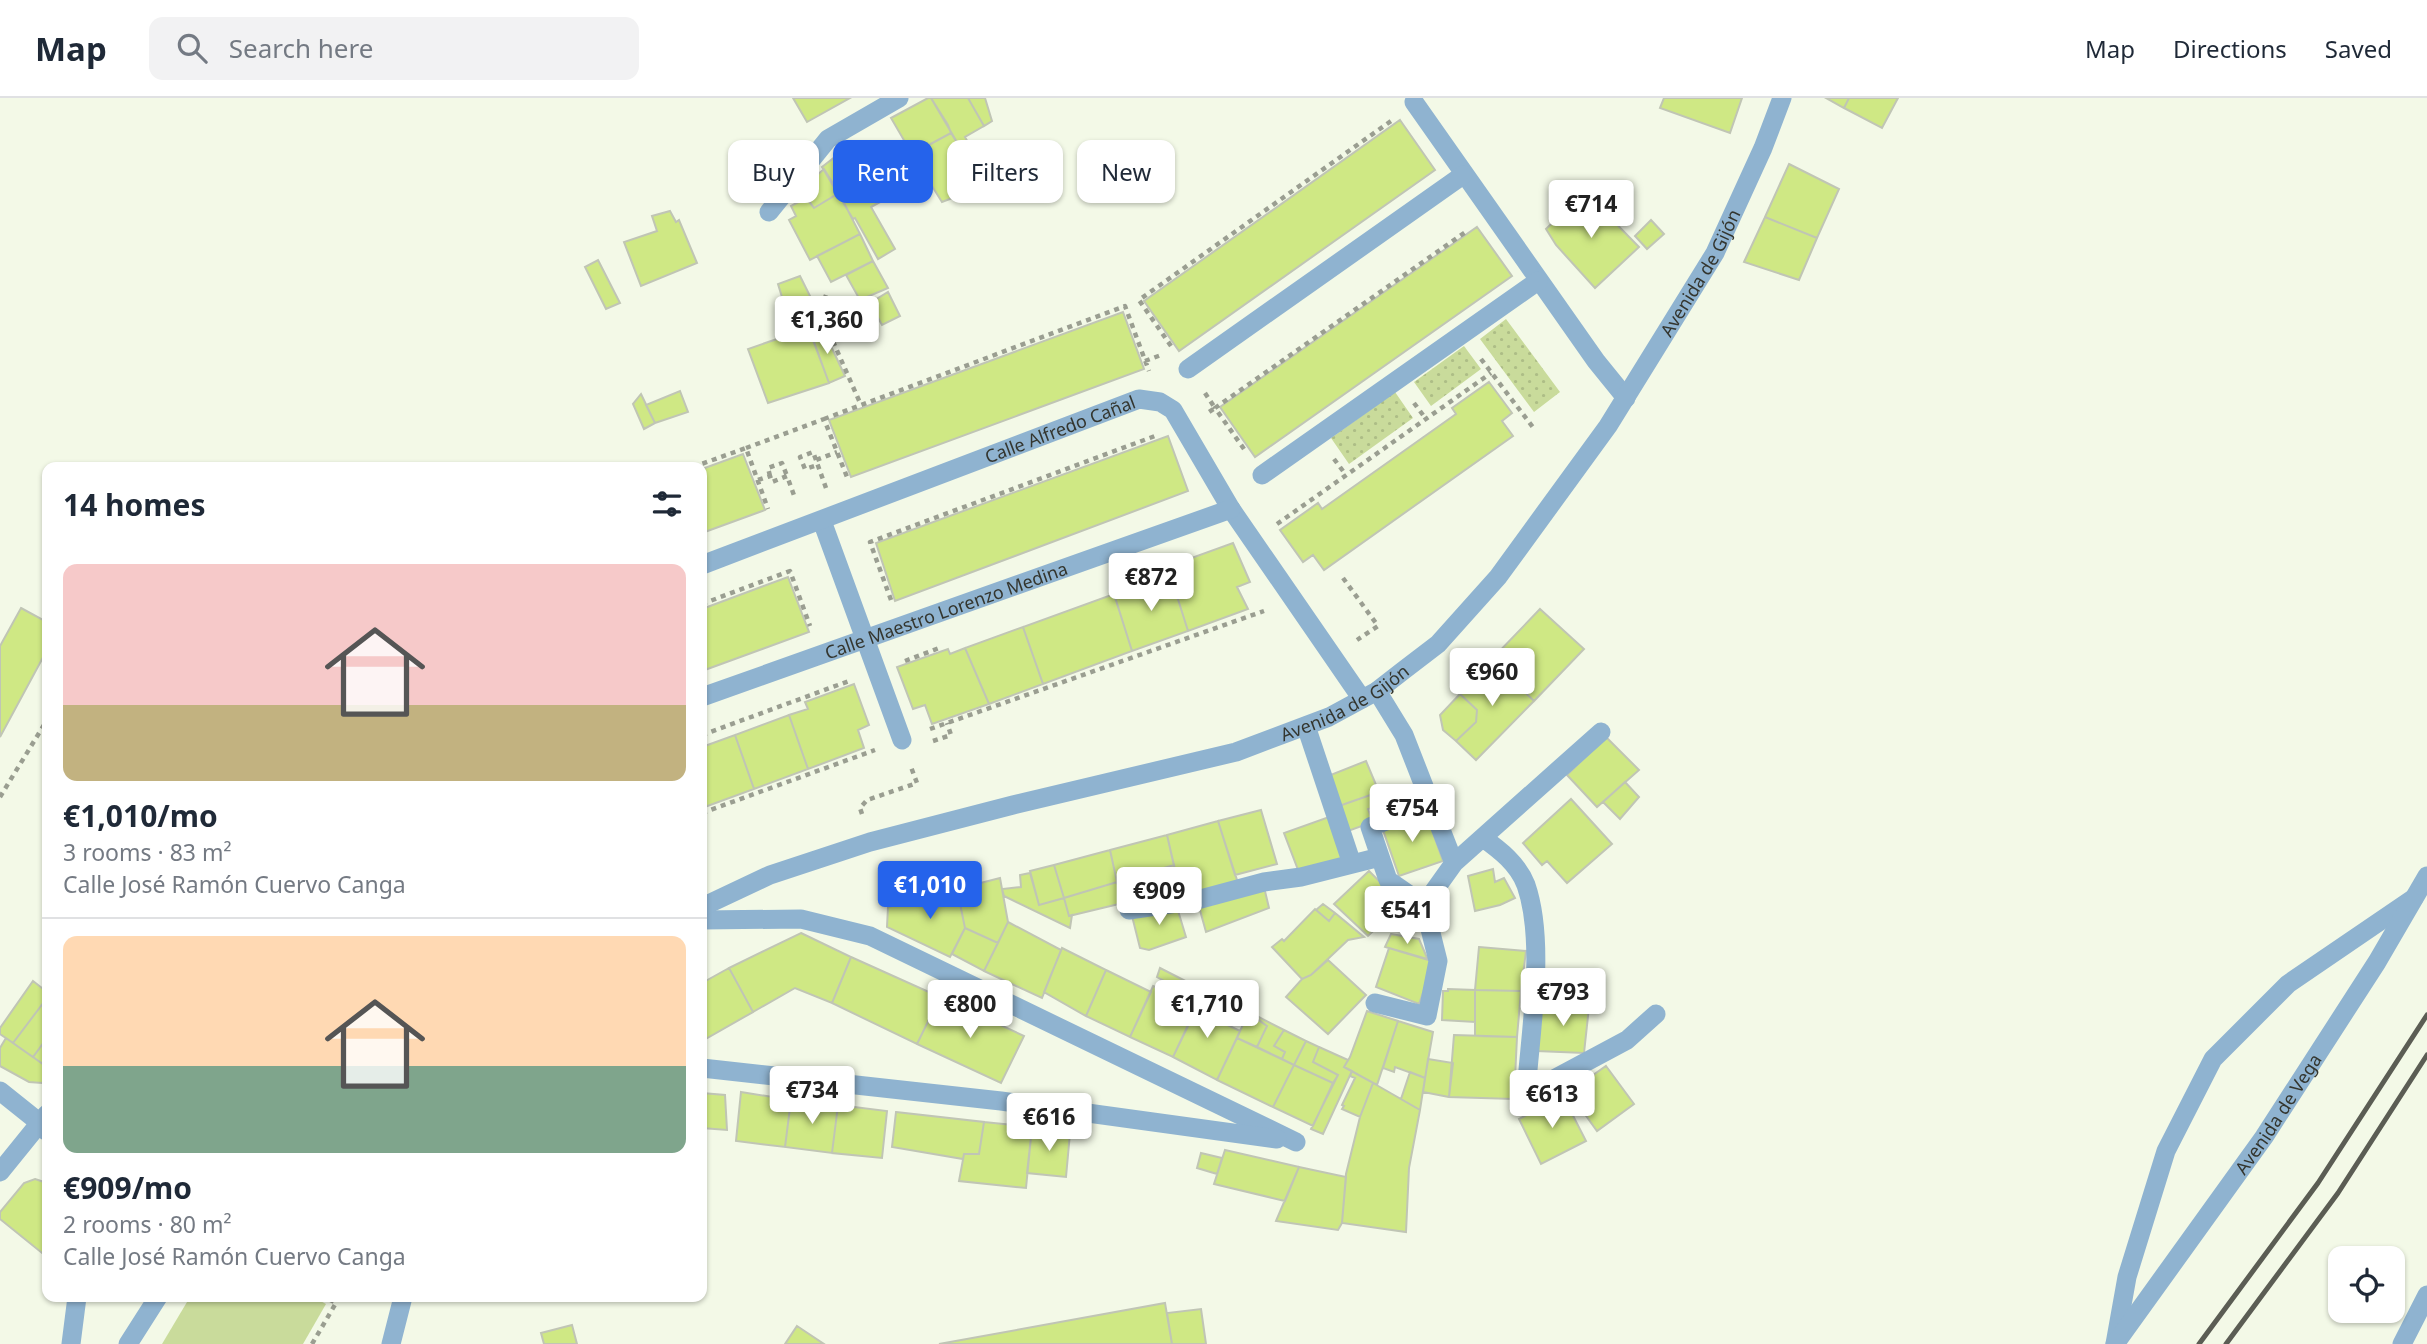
<!DOCTYPE html>
<meta charset="utf-8">
<style>
:root{--surface:#fff;--page:#f2f2f3;--text:#1f2937;--muted:#747a83;--line:#e0e1e3;--accent:#2563eb}
body{margin:0;font-family:"Noto Sans",sans-serif;background:var(--page);color:var(--text);height:100vh;display:flex;flex-direction:column;font-size:26px;white-space:nowrap}
*{box-sizing:border-box;margin:0}
p{font-size:23px;color:var(--muted)}
.icon{flex:none;width:38px;height:38px;fill:none;stroke:currentColor;stroke-width:2;stroke-linecap:round;stroke-linejoin:round}
.map{position:relative;flex:1;overflow:hidden}
.details{position:absolute;left:42px;top:364px;width:665px;height:840px;display:flex;flex-direction:column;background:var(--surface);border-radius:14px;box-shadow:0 2px 5px #0004}
.details>*{flex:none}
.hud{position:absolute;left:728px;top:42px;width:665px;height:63px;display:flex;gap:14px}
.fabs{position:absolute;left:2328px;top:1148px;display:grid;gap:14px}
.fabs a{display:grid;place-items:center;width:77px;height:77px;border-radius:14px;background:var(--surface);box-shadow:0 2px 5px #0004;font-size:35px}
.price{position:absolute;translate:-50% -60px;padding:0 16px;border-radius:7px;background:#fff;color:#222;font-size:23px;line-height:46px;filter:drop-shadow(0 2px 4px #0008)}
.price::after{content:'';position:absolute;left:50%;top:42px;width:21px;height:16px;margin-left:-10px;background:inherit;clip-path:polygon(0 0,100% 0,50% 100%)}
.price.on{background:var(--accent);color:#fff}
ul{padding:0;list-style:none}
li{display:grid;align-content:center;gap:14px;height:371px;padding:0 21px}
li+li{border-top:2px solid var(--line)}
li span{display:grid;place-items:center;height:217px;border-radius:14px;color:#555}
li>.icon{margin-inline-start:auto}
span .icon{width:126px;height:126px;fill:#fffc;stroke-width:1}
li b{font-size:30px}
h2{display:flex;justify-content:space-between;align-items:center;height:84px;padding:0 21px;font-size:30px}
.tag{padding:0 24px;border-radius:14px;background:var(--surface);box-shadow:0 2px 5px #0004;font-size:24px;line-height:63px}
.tag.on{background:var(--accent);color:#fff}
header{display:flex;align-items:center;gap:42px;box-sizing:border-box;height:98px;padding:0 35px;background:var(--surface);border-bottom:2px solid var(--line)}
header strong{font-size:33px}
nav{display:flex;gap:38px;margin-inline-start:auto;font-size:24px}
.search{width:490px;height:63px;background:var(--page);display:flex;align-items:center;gap:18px;box-sizing:border-box;padding:0 24px;border-radius:14px;color:var(--muted);font-size:26px}
.map>svg:first-child{display:block}
.grass{fill:url(#grass-dots)}
.pitch{fill:#c9db9b}
.building{fill:#cfe884;stroke:#c0c5b5;stroke-width:2}
.lines{fill:none;stroke-linecap:round;stroke-linejoin:round}
.path{stroke:#9a9e91;stroke-width:4.5;stroke-dasharray:5 5;stroke-linecap:butt}
.service{stroke:#8fb3d0;stroke-width:19}
.minor{stroke:#8fb3d0;stroke-width:19}
.tertiary{stroke:#8fb3d0;stroke-width:19}
.rail{stroke:#5b5d54;stroke-width:5}
.labels{text-anchor:middle;dominant-baseline:central;stroke-width:7;stroke-linejoin:round;paint-order:stroke}
.street-label{font-size:18px;fill:#34362f;stroke:#fff}
</style>
<header>
<strong>Map</strong>
<div class="search"><svg class="icon" aria-label="search" viewBox="0 0 24 24"><circle cx="10" cy="10" r="6"/><path d="M15 15l6 6"/></svg>Search here</div>
<nav><a>Map</a><a>Directions</a><a>Saved</a></nav>
</header>
<div class="map">
<svg width="2427" height="1246" viewBox="0 0 2427 1246">
<defs>
<pattern id="grass-dots" width="8" height="8" patternUnits="userSpaceOnUse" patternTransform="scale(1.75)"><rect width="8" height="8" fill="#c9db9b"/><path d="M2 2h.1M6 6h.1" fill="none" stroke="#adbd86" stroke-width="1.8" stroke-linecap="round"/></pattern>
</defs>
<rect width="100%" height="100%" fill="#f3f9e7"/>
<path class="grass" d="M1506,221l54,73 -26,20 -54,-73z
M1464,248l17,23 -50,37 -17,-24z
M1395,294l18,26 -64,46 -18,-26z"/>
<path class="pitch" d="M190,1199h123l13,7 -23,40h-141z"/>
<path class="building" d="M793,0h57l-43,24z
M928,0h3l17,27 3,8 -39,21 -21,-36z
M931,0h37l16,28 -19,11 17,31 -8,3z
M968,0h17l7,23 -8,5z
M1664,0h78l-12,35 -70,-25z
M1826,0h23l-5,10z
M1849,0h49l-16,30 -38,-20z
M1400,22l35,50 -256,181 -35,-50z
M951,35l33,53 -42,16 -30,-48z
M849,48l24,36 -1,1 10,18 -11,6 24,42 -17,10 -23,-41 -2,1 -31,-52z
M1789,66l50,25 -22,49 -52,-21z
M824,71l15,24 -25,15 -13,-19z
M1585,94l54,55 -44,41 -39,-43 -10,-16z
M839,95l21,41 -50,26 -21,-40 7,-4 -5,-10 15,-8 8,10z
M670,113l6,11 3,-2 18,43 -56,23 -17,-44 33,-11 -5,-15z
M1765,119l52,21 -18,42 -55,-18z
M1651,122l13,14 -17,15 -12,-13z
M1477,129l35,49 -257,181 -35,-50z
M860,136l13,27 -42,21 -14,-26z
M598,162l22,43 -14,6 -21,-42z
M873,163l15,27 -28,12 -14,-25z
M800,178l11,22 -25,12 -8,-26z
M888,194l12,24 -18,9 -12,-22z
M1123,214l21,57 -293,108 -22,-57z
M822,229l23,49 -16,7 -19,-51z
M809,230l20,55 -61,20 -20,-54z
M1489,284l23,31 -10,8 11,15 -189,134 -11,-15 -10,7 -23,-32 38,-27 4,6 134,-95 -4,-6z
M680,293l8,21 -33,11 -9,-18z
M641,296l14,29 -11,6 -11,-25z
M1168,338l20,55 -293,110 -19,-58z
M743,356l22,56 -63,23v-64z
M1233,445l17,39 -13,5 11,22 -60,22 -18,-57 16,-5 -3,-8z
M1170,476l18,57 -56,20 -18,-57z
M788,479l21,55 -107,39v-62z
M1114,496l18,57 -89,33 -20,-57z
M21,510l26,14v28l-47,87v-91z
M1540,511l44,40 -50,52 -43,-41z
M1023,529l20,57 -54,20 -24,-56z
M965,550l24,56 -57,20 -7,-19 -12,4 -16,-42 51,-18 2,5z
M1491,562l43,41 -58,59 -20,-19 20,-19 1,-12 -17,-16z
M854,586l15,41 -11,5 6,18 -56,21 -19,-54 19,-6 -3,-7z
M1460,596l17,16 -1,12 -20,19 -13,-11 -3,-15z
M789,617l19,54 -54,20 -19,-54z
M735,637l19,54 -52,19v-61z
M1606,639l33,33 -42,37 -30,-32z
M1366,663l13,31 -40,14 -11,-30z
M1625,684l14,15 -19,22 -17,-17z
M1379,694l6,11 -17,6 5,13 -25,9 -9,-25z
M1571,701l41,45 -45,39 -20,-22 -5,4 -19,-22z
M1261,712l16,54 -42,11 -17,-54z
M1425,713l18,50 -44,15 -17,-49z
M1329,719l14,44 -43,14 -16,-42z
M1218,723l20,62 -60,17 -4,-10 5,-2 -12,-53z
M1167,737l7,30 -57,17 -7,-32z
M1110,752l7,32 -53,16 -10,-33z
M1054,767l10,33 -25,7 -9,-34z
M1174,767l5,23 -56,15 -6,-21z
M1493,771l2,13 9,-4 11,20 -15,7 -25,6 -7,-35z
M1369,773l33,33 -34,32 -34,-32z
M1030,775l9,32 25,-7 5,18 3,-1 -2,13 -66,-32 -2,-7 19,-2 -1,-12z
M1000,780l8,44 -10,21 -33,-15 -8,-39z
M1117,784l6,21 -54,13 -5,-18z
M1264,789l5,21 -63,24 -8,-29z
M957,791l8,39 -15,29 -63,-30 1,-20z
M1176,806l10,33 -37,13 -9,-2 -8,-32z
M1323,806l12,9 -6,8 -13,-11z
M1315,811l14,12 6,-8 29,24 -16,3 -37,35 -9,4 -30,-32 10,-8 2,2z
M1008,824l53,28 -19,48 -58,-27z
M965,830l33,15 -14,28 -32,-17z
M801,835l50,24 -19,46 -37,-15 -42,24 -24,-44z
M1391,836l28,5 9,21 -43,-13z
M1479,849l47,4 -5,40 -46,-1z
M1062,850l44,22 -20,46 -42,-24z
M1389,850l45,13 -15,43 -43,-17z
M851,859l89,40 -23,47 -85,-41z
M1328,862l38,35 -38,39 -42,-37 16,-18 9,-4z
M729,870l24,44 -51,29v-58z
M1160,870l45,23 -9,17 -25,-13 4,-8 -18,-10z
M1106,872l45,22 -21,45 -44,-21z
M33,883l14,11v6l-34,45 -13,-9v-6z
M1153,888l43,22 -23,49 -43,-20z
M1448,891l27,1v32l-33,-2 1,-29h5z
M1475,892l46,1 -4,46 -42,-1z
M1205,893l15,8 -9,18 29,14 -23,49 -44,-23z
M940,899l84,39 -23,47 -84,-39z
M47,900v40l-14,19 -20,-14z
M1541,904l48,5 -5,46 -47,-2z
M1367,913l31,10 -21,64 -33,-18 6,-10z
M1249,914l35,18 -10,16 11,6 -3,7 -25,-12 10,-21z
M1248,915l19,13 -10,21 -20,-9z
M1398,923l35,11 -8,46 -30,-11 -1,5 -11,-4z
M1284,932l22,11 -12,24 -12,-6 3,-7 -11,-6z
M1454,937l63,2 -3,62 -65,-2z
M6,940l41,29v9l-5,7 -13,-1 -29,-16v-18z
M47,940v29l-14,-10z
M1237,940l57,27 -21,42 -56,-27z
M1306,943l13,6 -6,15 25,13 -5,8 -39,-18z
M1319,949l29,13 -4,7 8,4 -29,63 -12,-5 27,-54 -25,-13z
M1428,961l25,4 -4,34 -26,-5z
M1294,967l39,18 -20,43 -40,-19z
M1606,968l28,38 -37,27 -28,-39z
M1352,973l21,12 -13,34 -18,-8 2,-3 -2,-1 13,-27 -5,-2z
M1410,974l15,6 -5,32 -19,-11z
M1373,985l47,27 -11,58 -3,64 -64,-9 4,-49 14,-57z
M741,994l50,8 -6,47 -49,-6z
M702,995l23,2 2,35 -25,-2z
M1563,998l23,45 -45,23 -22,-45z
M791,1002l47,5 -6,48 -47,-6z
M838,1007l49,6 -5,47 -50,-5z
M896,1014l88,10 -5,32h-15l-1,5 -71,-12z
M984,1024l48,5 -6,61 -67,-7 5,-27h15z
M1032,1030l38,5 -4,44 -39,-4z
M1225,1052l74,17 -14,34 -71,-17z
M1201,1055l21,5 -5,16 -20,-6z
M1299,1069l47,10 -4,46 -4,7 -62,-9z
M35,1081l12,4v74l-47,-38v-7l24,-29z
M1165,1205l7,41h-233z
M1201,1211l5,35h-34l-5,-31z
M572,1227l5,19h-33l-3,-11z
M797,1228l27,18h-39z"/>
<g class="lines">
<path class="path" d="M826,197l-6,17 41,93
M1171,248l-32,-46 252,-179
M1481,261l54,71
M1145,263l16,-6
M1205,295l10,15 -6,4
M1414,305l12,16
M824,321l301,-113 24,65
M746,350l78,-29 23,58
M1244,351l-29,-41 252,-177
M1334,361l12,16
M816,362l-3,-8 -13,5 5,12 13,-4
M693,369l53,-19 22,61
M770,378l-2,-8 14,-5 5,13
M758,382l12,-4 2,6 15,-6 8,22
M826,390l-10,-28 21,-8
M1277,426l214,-151
M1343,480l35,48 -21,14
M891,502l-21,-58 285,-106
M702,506l88,-33 20,55
M905,563l34,-13
M930,631l334,-118
M702,637l147,-54
M933,643l18,-6 -4,-12
M0,699l47,-77
M702,715l173,-63
M862,716l-2,-6 7,-8 50,-17 -6,-16
M47,877v3
M312,1246l24,-41 -11,-6"/>
<path class="service" d="M769,114l59,-73 71,-41
M822,423l80,219
M1377,593l27,44 50,128
M1306,628l46,138
M1431,706l-61,23 18,53 36,25 30,-42 147,-131
M1483,740c17,12 35,26 43,47 20,58 4,148 0,209l101,-54 29,-26
M1129,812l68,-10 67,-18 37,-5 79,-20
M1375,905l52,13 11,-55 -14,-56
M2115,1246l12,-67 39,-126 47,-92 75,-75 126,-86"/>
<g class="minor">
<path d="M1414,4l182,259 30,37"/>
<path d="M1188,271l275,-194"/>
<path d="M1262,377l276,-194"/>
<path id="s1" d="M702,467l437,-166 21,3 13,8 58,99 131,190"/>
<path id="s2" d="M702,599l529,-188"/>
<path d="M702,822l99,-1 69,17 426,206"/>
<path d="M702,970l299,33 276,38"/>
<path d="M0,993l40,32 6,8"/>
<path d="M0,1074l47,-58"/>
<path d="M71,1246l6,-47"/>
<path d="M128,1246l30,-47"/>
<path d="M2402,1246l25,-49"/>
</g>
<g class="tertiary">
<path id="s3" d="M702,809l68,-32 100,-33 143,-37 223,-53 93,-35 48,-26 27,-21 34,-26 60,-67 110,-151 107,-173 48,-105 19,-50"/>
<path d="M391,1246l12,-47"/>
<path id="s4" d="M2115,1246l149,-207 113,-175 50,-86"/>
</g>
<path class="rail" d="M2199,1246l119,-161 109,-168
M2226,1246l112,-151 89,-138"/>
</g>
<g class="labels">
<g class="street-label">
<text stroke="none"><textPath href="#s3" startOffset="1244">Avenida de Gijón</textPath></text>
<text stroke="none"><textPath href="#s1" startOffset="383">Calle Alfredo Cañal</textPath></text>
<text stroke="none"><textPath href="#s2" startOffset="259">Calle Maestro Lorenzo Medina</textPath></text>
<text stroke="none"><textPath href="#s3" startOffset="677">Avenida de Gijón</textPath></text>
<text stroke="none"><textPath href="#s4" startOffset="282">Avenida de Vega</textPath></text>
</g>
</g>
</svg>
<div class="fabs">
<a><svg class="icon" aria-label="locate" viewBox="0 0 24 24"><circle cx="12" cy="12" r="6"/><path d="M12 2v4M12 18v4M2 12h4M18 12h4"/></svg></a>
</div>
<b class="price" style="left:1591px;top:142px">€714</b>
<b class="price" style="left:827px;top:258px">€1,360</b>
<b class="price" style="left:1151px;top:515px">€872</b>
<b class="price" style="left:1492px;top:610px">€960</b>
<b class="price" style="left:1412px;top:746px">€754</b>
<b class="price on" style="left:930px;top:823px">€1,010</b>
<b class="price" style="left:1159px;top:829px">€909</b>
<b class="price" style="left:1407px;top:848px">€541</b>
<b class="price" style="left:1563px;top:930px">€793</b>
<b class="price" style="left:970px;top:942px">€800</b>
<b class="price" style="left:1207px;top:942px">€1,710</b>
<b class="price" style="left:812px;top:1028px">€734</b>
<b class="price" style="left:1552px;top:1032px">€613</b>
<b class="price" style="left:1049px;top:1055px">€616</b>
<div class="hud">
<a class="tag">Buy</a>
<a class="tag on">Rent</a>
<a class="tag">Filters</a>
<a class="tag">New</a>
</div>
<section class="details">
<h2>14 homes<svg class="icon" aria-label="filters" viewBox="0 0 24 24"><path d="M4 7h16M4 17h16"/><circle cx="9" cy="7" r="2"/><circle cx="15" cy="17" r="2"/></svg></h2>
<ul>
<li><span style="background:linear-gradient(#f6c9c9 65%,#c2b280 0)"><svg class="icon" aria-label="home" viewBox="0 0 24 24"><path d="M3 11l9-7 9 7M6 9v11h12V9"/></svg></span><div><b>€1,010/mo</b><p>3 rooms · 83 m²</p><p>Calle José Ramón Cuervo Canga</p></div></li>
<li><span style="background:linear-gradient(#ffd9b3 60%,#7fa58c 0)"><svg class="icon" aria-label="home" viewBox="0 0 24 24"><path d="M3 11l9-7 9 7M6 9v11h12V9"/></svg></span><div><b>€909/mo</b><p>2 rooms · 80 m²</p><p>Calle José Ramón Cuervo Canga</p></div></li>
</ul>
</section>
</div>
